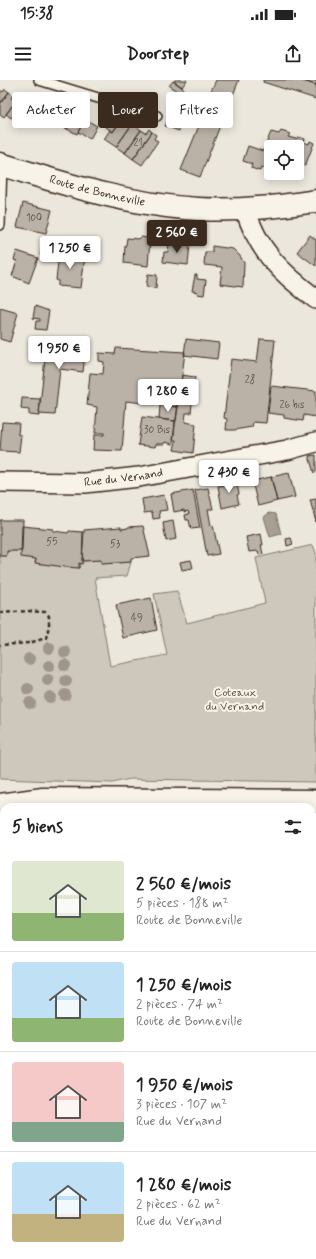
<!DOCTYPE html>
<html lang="fr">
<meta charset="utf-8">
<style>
:root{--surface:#fff;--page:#f6f6f6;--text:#222;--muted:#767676;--line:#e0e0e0;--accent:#3b2a1e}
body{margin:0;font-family:Mynerve,sans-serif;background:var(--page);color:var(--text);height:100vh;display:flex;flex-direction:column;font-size:15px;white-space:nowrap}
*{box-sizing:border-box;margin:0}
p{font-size:13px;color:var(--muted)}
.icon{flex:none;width:22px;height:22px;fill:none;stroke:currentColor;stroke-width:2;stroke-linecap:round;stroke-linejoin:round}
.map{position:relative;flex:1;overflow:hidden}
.details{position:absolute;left:0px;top:723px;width:316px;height:456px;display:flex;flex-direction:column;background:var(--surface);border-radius:12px 12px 0 0;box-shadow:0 2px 10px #0003}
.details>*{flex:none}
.guide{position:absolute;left:12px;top:12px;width:292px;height:36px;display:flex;gap:8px}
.fabs{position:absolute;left:264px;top:60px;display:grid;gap:8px}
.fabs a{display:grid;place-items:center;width:40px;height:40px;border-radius:4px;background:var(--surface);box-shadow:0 2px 10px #0003;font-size:20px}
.price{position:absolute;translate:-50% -34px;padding:0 9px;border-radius:4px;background:#fff;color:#222;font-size:13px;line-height:26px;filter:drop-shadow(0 1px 2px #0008)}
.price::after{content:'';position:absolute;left:50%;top:24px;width:12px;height:9px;margin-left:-6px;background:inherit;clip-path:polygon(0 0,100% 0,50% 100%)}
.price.active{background:var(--accent);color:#fff}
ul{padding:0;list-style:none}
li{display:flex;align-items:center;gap:12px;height:100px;padding:0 12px}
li+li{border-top:1px solid var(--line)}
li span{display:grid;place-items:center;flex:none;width:112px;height:80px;border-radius:4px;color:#555}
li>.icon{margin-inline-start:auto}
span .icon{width:48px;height:48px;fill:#fffc;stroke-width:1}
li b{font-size:17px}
h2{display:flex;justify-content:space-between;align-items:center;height:48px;padding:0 12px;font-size:17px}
.tag{padding:0 14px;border-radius:4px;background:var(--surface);box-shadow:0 2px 10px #0003;font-size:14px;line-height:36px}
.tag.active{background:var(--accent);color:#fff}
.status{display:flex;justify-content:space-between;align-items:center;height:28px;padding:0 20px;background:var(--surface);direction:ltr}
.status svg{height:11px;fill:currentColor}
header{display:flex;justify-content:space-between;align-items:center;height:52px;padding:0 12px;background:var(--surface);font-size:18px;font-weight:800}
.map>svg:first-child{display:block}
.built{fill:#ddd7cc}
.green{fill:#cec8bc;stroke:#84796d}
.water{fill:#a89f93;stroke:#7c7064}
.building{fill:#bab2a7;stroke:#3b2a1e}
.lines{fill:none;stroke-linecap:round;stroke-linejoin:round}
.lane-casing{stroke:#3b2a1e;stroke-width:12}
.street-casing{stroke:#3b2a1e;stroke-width:22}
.secondary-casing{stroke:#3b2a1e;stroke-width:25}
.primary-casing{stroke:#3b2a1e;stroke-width:25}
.highway-casing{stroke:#3b2a1e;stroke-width:25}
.path{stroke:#3b2a1e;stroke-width:2.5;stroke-dasharray:4 3;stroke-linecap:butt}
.lane{stroke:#f7f3e8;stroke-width:9}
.street{stroke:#f7f3e8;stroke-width:19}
.secondary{stroke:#f7f3e8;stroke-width:22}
.primary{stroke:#f7f3e8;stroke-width:22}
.highway{stroke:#f7f3e8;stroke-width:22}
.tree{fill:#9f958a}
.labels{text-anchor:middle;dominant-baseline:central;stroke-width:4;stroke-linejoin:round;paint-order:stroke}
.number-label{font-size:10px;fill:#5b4c40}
.street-label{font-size:12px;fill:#3b2a1e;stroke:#f7f3e8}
.park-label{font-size:12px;fill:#605246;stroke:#f7f3e8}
</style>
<div class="status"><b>15:38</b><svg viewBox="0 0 49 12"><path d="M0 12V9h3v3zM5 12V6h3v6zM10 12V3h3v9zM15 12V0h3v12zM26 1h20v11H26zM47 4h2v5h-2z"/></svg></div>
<header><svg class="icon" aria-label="menu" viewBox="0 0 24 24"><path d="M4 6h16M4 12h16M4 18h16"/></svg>Doorstep<svg class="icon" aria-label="share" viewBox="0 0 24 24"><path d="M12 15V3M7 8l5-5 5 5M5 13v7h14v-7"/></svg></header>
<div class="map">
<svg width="316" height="1179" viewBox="0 0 316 1179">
<rect width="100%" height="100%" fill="#ece7dc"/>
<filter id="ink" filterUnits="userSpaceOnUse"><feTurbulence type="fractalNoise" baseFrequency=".025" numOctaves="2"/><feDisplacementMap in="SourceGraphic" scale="8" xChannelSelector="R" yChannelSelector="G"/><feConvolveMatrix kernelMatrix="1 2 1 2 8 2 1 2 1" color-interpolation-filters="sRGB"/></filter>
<g filter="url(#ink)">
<path class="built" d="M0,993h4v151l-4,1z"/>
<path class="green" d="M313,465l3,8v229l-186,-3 -18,4 -112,-4v-223h7v-5h15l14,8 -1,4 44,5v-5l3,1v-3l19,-1v4l30,-2 -4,14 -32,2 15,88 57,-11 -13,-61 23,-3 10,32 78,-20 -9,-45z
M312,743h4v67h-4z
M312,819l4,1v31h-4z
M312,1001l4,2v38l-4,-2z
M316,1154v25h-99l15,-4h80v-20z"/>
<path class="water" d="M269,433l7,1 5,20 -11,3 -6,-20z
M312,851h4v152l-4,-2z
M0,855h4v122l-4,1z"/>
<path class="building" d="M175,0h12l-5,7 -8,-6z
M216,0h23l-8,20 -20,-9z
M263,0h37l16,5v14l-53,-17z
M300,0h16v5z
M173,1l10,7 -3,5 -11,-7z
M5,9l4,3 -9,12v-14l3,2z
M9,12l4,3 -2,3 4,4 -11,15 -4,-3v-10z
M55,16l4,2 -11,21 -9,-5 9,-17 5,3z
M29,17l6,3 -8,11 -5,-3z
M59,18l5,3 -2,4 5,3 -9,16 -10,-5z
M14,24l5,3 -8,11 -5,-4z
M207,26l18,7 -25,64 -19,-7z
M73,27l5,2 -11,20 -9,-5 9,-16 4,2z
M78,29l4,2 -2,4 6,3 -9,16 -10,-5z
M110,30l12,8 -9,14 -13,-9z
M171,32l12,4 -2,7 -13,-5z
M130,36l5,4 -19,27 -12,-8 6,-9 3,2 10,-15 5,3z
M85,39l12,7 -7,13 -12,-7z
M135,40l4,2 -3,4 5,4 -16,23 -9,-6z
M168,40l13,5 -2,6 -14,-5z
M149,49l3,3 -19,27 -8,-6 16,-23 5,3z
M281,51l9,3 -2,3 8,2 2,-2 7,2 -1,3 5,2 1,-3 4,2 -9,23 -8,-3v-16h-26v26h15l-1,3 -7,-3 -1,4 -9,-3 1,-4 -8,-3 -1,4 -9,-3 1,-4 -9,-3 5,-15 15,5 8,-19 8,2z
M152,52l4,3 -2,4 4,2 -16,24 -9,-6z
M23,123l29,7 -6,23 -29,-6z
M310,155l6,5v26l-19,-14z
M141,157l6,1 1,2h2l-2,26 -24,-3 1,-18h1l1,-7 12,1z
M169,162l21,2 -2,21 -25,-3 1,-10h4z
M212,166l21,3 7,7 4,7 -1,24 -23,-3 2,-17 -18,-2 1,-13h7z
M41,167l14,2 -1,8 -14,-2z
M17,171l21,7 -9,25 -17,-7 5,-15 -3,-1z
M59,173l26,3 -4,32 -23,-2v-5l-2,-1z
M148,194l9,1 -1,13 -10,-1z
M195,195h2v4l9,1 -2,15 -7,-1 1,-2 -6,-1z
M35,226l14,5 -3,19 -11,-1 1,-8h4v-2l-7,-1z
M0,228l18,5 -8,29 -10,-3z
M186,259l33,4 -2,16 -33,-4z
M260,259l15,1 -9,83 -13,-1 -1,5 -18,3h-8l1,-11 -3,-1 7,-59 26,3z
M47,260l39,4 -3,28 -23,-3 -5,46 -16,-1z
M116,268l69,4 -7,55 -52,-6 -4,50 -29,-1 1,-15h10v-2h-9l2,-26 -10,-2 3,-32 13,1 1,-12 -5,-1v-8l16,1z
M182,295l13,2 -4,36h-5l-1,9 11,2 -3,29 -19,-3 2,-10h-3z
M271,306l45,5v26l-12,-2 -1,6 -19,-3v-3l-16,-2z
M22,318l18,1 -1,17 -10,-1v-5l-8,-1z
M160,325l18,2 -2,14 -17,-2z
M142,337l33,4 -2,23 -8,-2 -1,2h-8l-1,3 -17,-2z
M2,342l17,1 -1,12h3l-2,17 -19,-1z
M316,375v17l-2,1 -5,-17z
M289,393l6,24 -18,4 -6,-24z
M271,397l6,24 -19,5 -6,-25z
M236,400l3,14 -2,1 2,9 -17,4 -4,-22 8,-1 -1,-3z
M208,408l5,21h-5l3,17 2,-1 6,29 -12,2 -12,-66z
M193,410l7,38 -9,1 -2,-9h-3l-1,-5 4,-1 -1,-3 -4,1v-2l-10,2 -3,-18z
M164,415l3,15 -8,1 1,7 -7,1 -1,-7 -8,1 -2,-14z
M316,419v23l-6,-22z
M0,440h23l-1,31h-15v5h-7z
M173,441l3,18 -10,2 -3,-18z
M22,446l31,3v2l15,2 1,-2 14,1 -1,32 -3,-1v5l-14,-1 -30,-4 1,-4 -15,-2z
M143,446l7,30 -19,2v4l-30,2v-4l-19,1 2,-31 37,-3v2l7,-1v-1z
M261,454l2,11h-2l2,9 -4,1 -1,-4 -9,1 -3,-15z
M291,458l2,6 -6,2 -1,-7z
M191,480l2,8 -11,2 -2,-8z
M151,518l6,32 -34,8 -7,-33z
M4,1036v19l-4,-11v-7z"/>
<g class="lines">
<g class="lane-casing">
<path id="lane" d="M39,0l118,36
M0,145l2,-60
M0,1013l4,1"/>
</g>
<g class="street-casing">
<g id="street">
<path d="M245,128c12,42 37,66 71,91"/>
<path id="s1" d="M0,402l85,1 54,-6 148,-27 29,-8"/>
<path d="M0,1126l4,-1"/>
</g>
</g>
<g class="secondary-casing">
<g id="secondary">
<path id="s2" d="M0,84c64,20 130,41 198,45 39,2 80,-2 118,-8"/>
</g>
</g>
<g class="primary-casing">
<path id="primary" d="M0,725l43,-6 273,2"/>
</g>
<g class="highway-casing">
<path id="highway" d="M312,1094h4
M312,1125l4,-1
M13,1179l12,-4
M114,1179l13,-4"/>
</g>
<path class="path" d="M0,533l28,-2 17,1 4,4v10l-3,12 -17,5 -29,2
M312,814h4
M0,831h4
M312,1057l4,-1"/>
<use href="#lane" class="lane"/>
<use href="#street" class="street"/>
<use href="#secondary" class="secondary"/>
<use href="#primary" class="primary"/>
<use href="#highway" class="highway"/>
</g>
<g class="tree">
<circle cx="49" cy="568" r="6"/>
<circle cx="65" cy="572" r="6"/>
<circle cx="29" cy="579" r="6"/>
<circle cx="65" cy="585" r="6"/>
<circle cx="49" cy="586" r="6"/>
<circle cx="48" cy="600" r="6"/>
<circle cx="66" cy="601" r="6"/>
<circle cx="28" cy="609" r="6"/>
<circle cx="65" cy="615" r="6"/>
<circle cx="50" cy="617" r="6"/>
<circle cx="30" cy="623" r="6"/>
</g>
</g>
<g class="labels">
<g class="number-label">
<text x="138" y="63">21</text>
<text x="34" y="138">100</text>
<text x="250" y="300">28</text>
<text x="292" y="325">26 bis</text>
<text x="157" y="350">30 Bis</text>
<text x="52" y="462">55</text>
<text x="115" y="464">53</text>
<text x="137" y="538">49</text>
</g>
<g class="street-label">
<text stroke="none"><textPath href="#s2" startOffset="101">Route de Bonneville</textPath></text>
<text stroke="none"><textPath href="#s1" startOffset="124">Rue du Vernand</textPath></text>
</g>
<g class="park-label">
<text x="235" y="613">Coteaux<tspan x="235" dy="14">du Vernand</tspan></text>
</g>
</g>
</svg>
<div class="fabs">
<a><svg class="icon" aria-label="locate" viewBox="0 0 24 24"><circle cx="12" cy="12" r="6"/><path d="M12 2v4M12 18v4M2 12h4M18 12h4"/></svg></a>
</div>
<b class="price active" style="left:177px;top:174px">2 560 €</b>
<b class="price" style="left:70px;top:190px">1 250 €</b>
<b class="price" style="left:59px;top:290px">1 950 €</b>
<b class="price" style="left:168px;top:333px">1 280 €</b>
<b class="price" style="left:229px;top:414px">2 430 €</b>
<div class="guide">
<a class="tag">Acheter</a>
<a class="tag active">Louer</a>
<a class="tag">Filtres</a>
</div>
<section class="details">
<h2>5 biens<svg class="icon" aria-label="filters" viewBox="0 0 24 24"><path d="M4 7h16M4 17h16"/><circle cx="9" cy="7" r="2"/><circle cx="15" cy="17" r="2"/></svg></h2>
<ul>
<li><span style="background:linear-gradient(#dfe7d0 65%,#8fb573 0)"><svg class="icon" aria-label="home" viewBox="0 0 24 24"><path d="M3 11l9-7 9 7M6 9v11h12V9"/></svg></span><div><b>2 560 €/mois</b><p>5 pièces · 188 m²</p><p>Route de Bonneville</p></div></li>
<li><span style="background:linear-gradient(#bfe0f5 70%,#8fb573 0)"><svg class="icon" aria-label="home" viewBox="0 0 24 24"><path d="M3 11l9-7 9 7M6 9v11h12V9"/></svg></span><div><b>1 250 €/mois</b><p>2 pièces · 74 m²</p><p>Route de Bonneville</p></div></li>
<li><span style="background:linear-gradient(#f6c9c9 75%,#7fa58c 0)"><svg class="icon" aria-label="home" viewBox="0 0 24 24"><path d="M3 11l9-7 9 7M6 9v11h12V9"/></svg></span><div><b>1 950 €/mois</b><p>3 pièces · 107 m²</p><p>Rue du Vernand</p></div></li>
<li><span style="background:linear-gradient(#bfe0f5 65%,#c2b280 0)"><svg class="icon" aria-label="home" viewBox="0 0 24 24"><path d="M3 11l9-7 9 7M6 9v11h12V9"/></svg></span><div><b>1 280 €/mois</b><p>2 pièces · 62 m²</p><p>Rue du Vernand</p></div></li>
</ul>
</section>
</div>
